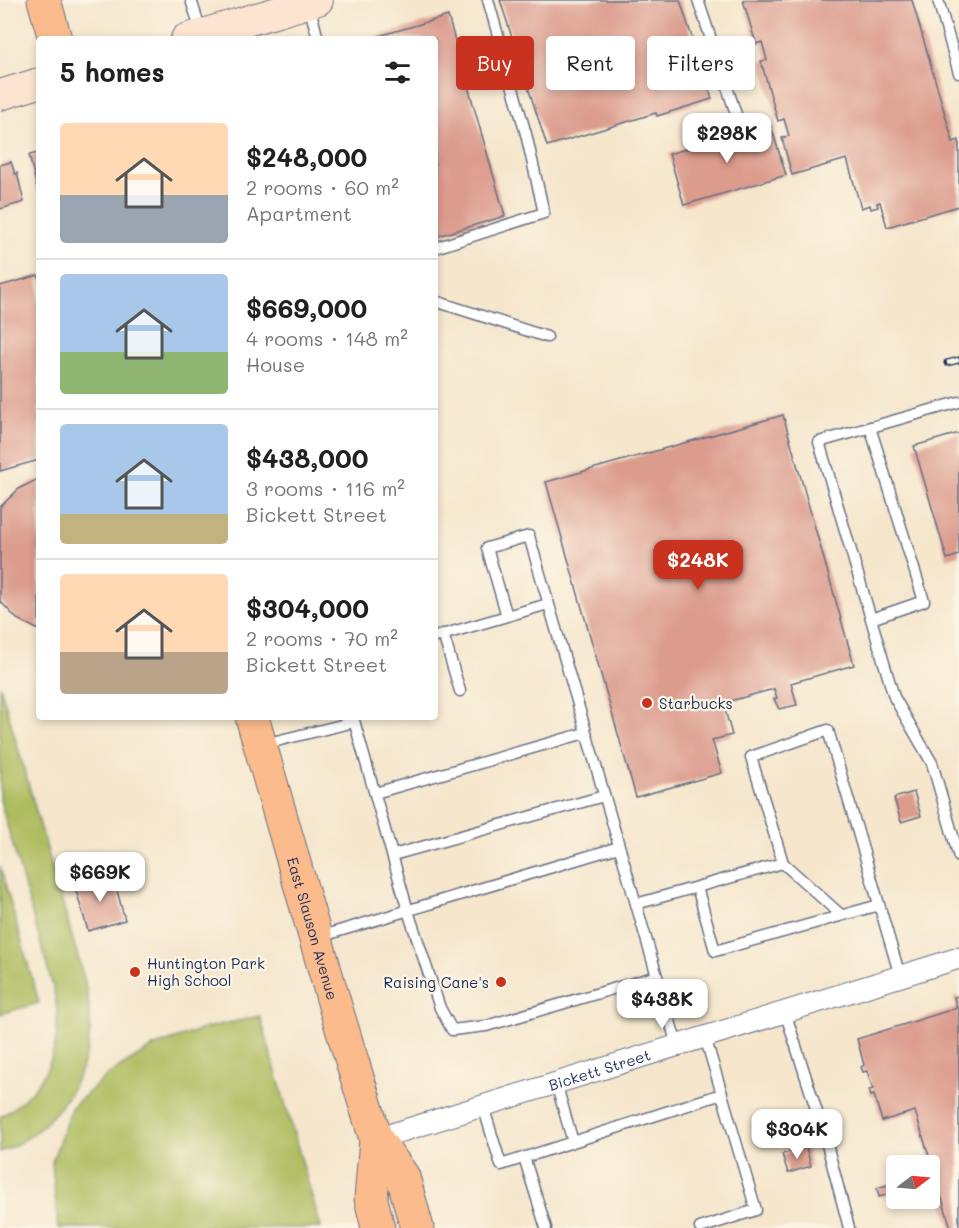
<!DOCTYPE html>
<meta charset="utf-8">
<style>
:root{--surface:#fff;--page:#f2f2f2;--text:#202124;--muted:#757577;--line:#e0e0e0;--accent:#c8321e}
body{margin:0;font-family:Mali,sans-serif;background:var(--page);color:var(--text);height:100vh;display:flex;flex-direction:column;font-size:22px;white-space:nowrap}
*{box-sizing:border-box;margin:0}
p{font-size:20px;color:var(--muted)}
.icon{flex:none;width:33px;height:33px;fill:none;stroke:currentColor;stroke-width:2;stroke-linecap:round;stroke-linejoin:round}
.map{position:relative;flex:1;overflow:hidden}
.panel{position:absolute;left:36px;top:36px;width:402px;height:684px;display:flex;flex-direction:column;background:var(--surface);border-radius:6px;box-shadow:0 3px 9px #0003}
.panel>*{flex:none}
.banner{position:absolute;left:456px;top:36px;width:412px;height:54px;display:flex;gap:12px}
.needle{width:39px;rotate:74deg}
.buttons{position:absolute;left:886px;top:1155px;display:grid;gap:12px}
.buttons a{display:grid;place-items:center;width:54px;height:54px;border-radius:6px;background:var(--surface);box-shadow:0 3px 9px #0003;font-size:30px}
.price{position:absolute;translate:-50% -51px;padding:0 14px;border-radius:12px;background:#fff;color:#222;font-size:20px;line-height:39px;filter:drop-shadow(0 2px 3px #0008)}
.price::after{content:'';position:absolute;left:50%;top:36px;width:18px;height:14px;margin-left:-9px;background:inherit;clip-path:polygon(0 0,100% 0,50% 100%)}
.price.current{background:var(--accent);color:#fff}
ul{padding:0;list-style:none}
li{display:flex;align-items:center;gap:18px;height:150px;padding:0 24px}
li+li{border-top:2px solid var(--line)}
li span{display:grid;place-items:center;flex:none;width:168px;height:120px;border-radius:6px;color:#555}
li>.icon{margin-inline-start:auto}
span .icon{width:72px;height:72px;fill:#fffc;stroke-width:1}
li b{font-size:26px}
h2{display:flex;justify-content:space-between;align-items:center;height:72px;padding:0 24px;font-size:26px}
.tag{padding:0 21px;border-radius:6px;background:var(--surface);box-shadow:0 3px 9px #0003;font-size:21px;line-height:54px}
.tag.current{background:var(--accent);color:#fff}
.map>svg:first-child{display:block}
.green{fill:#adbc5f;stroke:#64765e;stroke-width:1.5}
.building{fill:#db9b8d}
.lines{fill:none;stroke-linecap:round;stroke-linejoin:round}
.service-casing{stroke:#676f84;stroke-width:13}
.minor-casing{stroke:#676f84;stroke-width:23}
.secondary-casing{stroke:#676f84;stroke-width:32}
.primary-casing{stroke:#676f84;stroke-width:35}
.service{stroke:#fff;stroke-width:10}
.minor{stroke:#fff;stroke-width:21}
.secondary{stroke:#fde4d1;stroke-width:30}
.primary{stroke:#fbbb8d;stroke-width:33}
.rail-casing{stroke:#1b2f5e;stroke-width:7}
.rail{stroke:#fcf5e5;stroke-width:4.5;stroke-dasharray:14;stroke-linecap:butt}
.poi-dot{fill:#c8321e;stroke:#fcf5e5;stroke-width:2}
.labels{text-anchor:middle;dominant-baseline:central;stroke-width:4.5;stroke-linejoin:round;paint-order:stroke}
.poi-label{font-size:15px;fill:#1b2f5e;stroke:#fcf5e5;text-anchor:start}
.street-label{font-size:15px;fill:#1b2f5e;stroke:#fcf5e5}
</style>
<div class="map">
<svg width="959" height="1228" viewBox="0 0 959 1228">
<rect width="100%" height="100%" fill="#fcf5e5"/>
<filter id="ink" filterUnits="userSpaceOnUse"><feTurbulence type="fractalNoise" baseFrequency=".0167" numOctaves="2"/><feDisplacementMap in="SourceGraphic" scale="12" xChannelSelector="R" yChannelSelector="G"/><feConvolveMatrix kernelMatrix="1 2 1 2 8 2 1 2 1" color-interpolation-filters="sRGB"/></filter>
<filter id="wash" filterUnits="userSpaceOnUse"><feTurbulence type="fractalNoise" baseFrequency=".008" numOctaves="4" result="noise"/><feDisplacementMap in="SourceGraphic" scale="24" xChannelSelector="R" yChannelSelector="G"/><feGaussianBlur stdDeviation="1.35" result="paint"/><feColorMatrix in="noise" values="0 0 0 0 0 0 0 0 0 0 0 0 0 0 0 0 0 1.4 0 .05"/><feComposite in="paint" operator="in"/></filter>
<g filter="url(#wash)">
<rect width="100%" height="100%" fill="#f5e6cc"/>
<path class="green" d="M0,685l85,297c3,16 6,33 5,50 -6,53 -40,101 -90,120v-35c48,-29 65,-72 54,-126l-54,-191z
M0,866l39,137 -39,11z
M260,1016l61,212h-263l-6,-66 19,-54 38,-34 44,-27 53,-19z"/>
<g id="blocks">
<path class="building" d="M500,0h180l32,99 -55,17 -1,-3 -109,33z
M743,0h169l41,142 6,-2v66l-72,21 -7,-25 -3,1 1,4 -7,2 -1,-4 -9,3 -14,-49 -55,16 -10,-37 7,-2 -5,-17 -6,2 -17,-60 6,-1 -5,-18 -6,2z
M448,16l57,200 -70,21v-198l-63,-1z
M770,123l16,52 -102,30 -15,-51z
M38,153l1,5 -1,34 -9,-37z
M11,162l4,12 2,-1 7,29 -24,7v-44z
M39,275v185l-39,11v-185z
M783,415l71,250 -63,18 6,22 -18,4 -5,-10 3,-1 -3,-9 -51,14 9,32 -20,5 10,33 -86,24 -90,-315z
M959,433v122l-12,4 -33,-113z
M39,479v151l-22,-11 -17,-18v-94l20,-19z
M914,792l7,24 -20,6 -7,-24z
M113,876l12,44 -37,11 -13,-44z
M959,996v232h-8l-36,-117 -33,10 -8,-26 -3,1 -2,-6 4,-1 -6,-18 -4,1 -2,-5 3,-2 -7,-26 100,-31 -3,-11z
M806,1147l5,19 -23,7 -6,-19z
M897,1182v10l-18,5 -2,-9z"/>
</g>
</g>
<g filter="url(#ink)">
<use href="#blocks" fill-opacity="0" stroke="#676f84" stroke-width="1.5"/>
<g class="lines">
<g class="service-casing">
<path id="service" d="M191,0l10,31
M698,0l39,117
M938,0l21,73
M309,5l9,34
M435,248l109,-35 -18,-79 -38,-134
M435,301l112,36
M959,402l-140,40 75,255 38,66 27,94
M870,427l54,174 -53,18
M507,616l41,-12
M443,634l17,57
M435,637l72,-21 -20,-68 42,-12 107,368 147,-41 -32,-106 77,-27 72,246
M353,717l55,194 32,97 12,22 34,-4 171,-50
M264,744l90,-22
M375,793l210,-60
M393,855l211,-59
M783,863l58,52
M697,887l18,64 164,-46
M636,904l41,141
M319,937l300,-90
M785,1012l40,125 24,91
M556,1083l17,59
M483,1106l18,59 221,-71 -17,-57
M524,1157l22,71
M700,1228l56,-18 -34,-116"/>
</g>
<g class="minor-casing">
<g id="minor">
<path id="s1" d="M376,1139l583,-181"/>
</g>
</g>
<g class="secondary-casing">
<path id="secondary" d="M186,39l132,-39
M0,95l39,-12"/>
</g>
<g class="primary-casing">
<g id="primary">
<path d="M44,0l11,39"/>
<path id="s2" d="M252,717l84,292 40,130 27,38 14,51"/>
<path d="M376,1139l-5,60 7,29"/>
</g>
</g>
<use href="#service" class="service"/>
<use href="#minor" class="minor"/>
<use href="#secondary" class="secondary"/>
<use href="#primary" class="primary"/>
<g class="rail-casing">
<path id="rail" d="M947,363l12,-3"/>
</g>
<use href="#rail" class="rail"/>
</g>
</g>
<g class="poi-dot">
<circle cx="647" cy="703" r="6"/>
<circle cx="135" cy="972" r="6"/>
<circle cx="501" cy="982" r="6"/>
</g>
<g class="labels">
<g class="poi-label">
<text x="659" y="703">Starbucks</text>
<text x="147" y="963">Huntington Park<tspan x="147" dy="17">High School</tspan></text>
<text x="489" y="982" text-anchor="end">Raising Cane's</text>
</g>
<g class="street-label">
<text stroke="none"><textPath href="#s2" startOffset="220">East Slauson Avenue</textPath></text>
<text stroke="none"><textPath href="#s1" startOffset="234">Bickett Street</textPath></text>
</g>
</g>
</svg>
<div class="buttons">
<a><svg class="needle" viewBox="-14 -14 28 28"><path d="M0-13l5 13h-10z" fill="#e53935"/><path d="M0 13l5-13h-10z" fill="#757577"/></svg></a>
</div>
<b class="price" style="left:727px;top:164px">$298K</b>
<b class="price current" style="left:698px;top:591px">$248K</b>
<b class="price" style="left:100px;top:903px">$669K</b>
<b class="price" style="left:662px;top:1030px">$438K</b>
<b class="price" style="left:797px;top:1160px">$304K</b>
<div class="banner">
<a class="tag current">Buy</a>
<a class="tag">Rent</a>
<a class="tag">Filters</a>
</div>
<section class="panel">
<h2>5 homes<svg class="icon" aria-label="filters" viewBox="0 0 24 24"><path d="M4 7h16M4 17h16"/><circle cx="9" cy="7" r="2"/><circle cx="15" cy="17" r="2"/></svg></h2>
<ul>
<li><span style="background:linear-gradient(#ffd9b3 60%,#9aa5b1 0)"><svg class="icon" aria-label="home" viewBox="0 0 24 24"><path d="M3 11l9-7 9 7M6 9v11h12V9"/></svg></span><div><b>$248,000</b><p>2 rooms · 60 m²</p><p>Apartment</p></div></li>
<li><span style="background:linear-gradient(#a9c7e8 65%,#8fb573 0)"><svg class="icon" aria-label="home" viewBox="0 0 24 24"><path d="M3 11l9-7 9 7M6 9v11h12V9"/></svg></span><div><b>$669,000</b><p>4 rooms · 148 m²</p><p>House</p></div></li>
<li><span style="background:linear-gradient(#a9c7e8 75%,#c2b280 0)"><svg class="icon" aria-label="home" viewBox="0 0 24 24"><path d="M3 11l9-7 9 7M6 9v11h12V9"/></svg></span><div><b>$438,000</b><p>3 rooms · 116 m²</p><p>Bickett Street</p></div></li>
<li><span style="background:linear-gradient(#ffd9b3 65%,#b9a48a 0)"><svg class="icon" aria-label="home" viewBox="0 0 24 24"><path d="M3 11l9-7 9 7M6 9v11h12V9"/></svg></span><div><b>$304,000</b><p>2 rooms · 70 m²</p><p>Bickett Street</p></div></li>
</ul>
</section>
</div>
